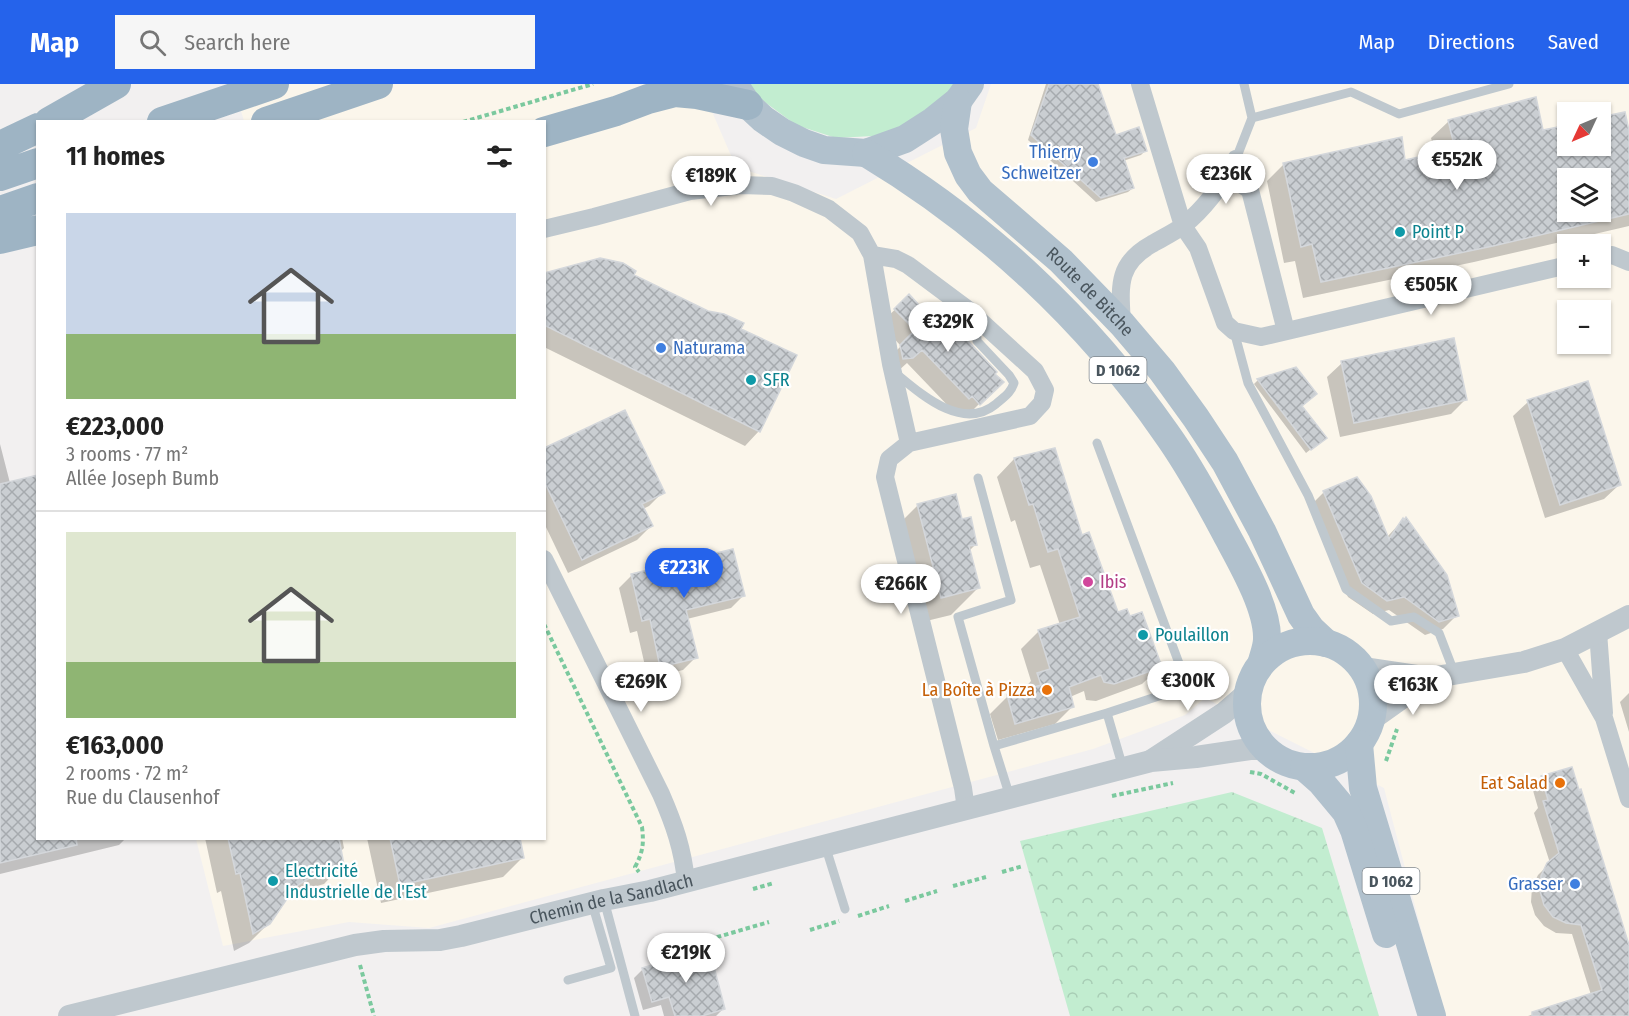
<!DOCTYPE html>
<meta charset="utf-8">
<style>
:root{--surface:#fff;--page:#f6f6f6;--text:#222;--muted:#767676;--line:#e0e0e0;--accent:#2563eb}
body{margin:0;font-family:"Fira Sans Condensed",sans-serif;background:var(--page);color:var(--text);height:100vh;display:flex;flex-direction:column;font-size:22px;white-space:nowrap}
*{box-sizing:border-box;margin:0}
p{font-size:20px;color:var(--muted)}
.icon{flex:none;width:33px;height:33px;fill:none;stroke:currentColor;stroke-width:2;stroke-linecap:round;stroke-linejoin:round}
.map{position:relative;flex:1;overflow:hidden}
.side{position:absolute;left:36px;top:36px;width:510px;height:720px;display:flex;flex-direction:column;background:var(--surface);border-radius:0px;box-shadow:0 2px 4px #0004}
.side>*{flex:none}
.needle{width:39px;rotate:226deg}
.controls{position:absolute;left:1557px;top:18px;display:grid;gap:12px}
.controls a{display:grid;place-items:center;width:54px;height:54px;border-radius:0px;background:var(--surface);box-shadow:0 2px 4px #0004;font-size:30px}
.price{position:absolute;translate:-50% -51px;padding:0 14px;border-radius:21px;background:#fff;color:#222;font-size:20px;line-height:39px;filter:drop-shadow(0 2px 3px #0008)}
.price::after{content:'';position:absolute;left:50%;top:36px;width:18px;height:14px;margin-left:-9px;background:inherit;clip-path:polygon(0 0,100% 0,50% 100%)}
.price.selected{background:var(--accent);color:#fff}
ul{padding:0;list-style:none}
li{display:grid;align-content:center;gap:12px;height:318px;padding:0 30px}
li+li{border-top:2px solid var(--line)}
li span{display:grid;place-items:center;height:186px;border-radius:0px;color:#555}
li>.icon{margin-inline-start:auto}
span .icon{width:108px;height:108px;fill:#fffc;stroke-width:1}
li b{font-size:26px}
h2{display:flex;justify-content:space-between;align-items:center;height:72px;padding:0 30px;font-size:26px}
header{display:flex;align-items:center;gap:36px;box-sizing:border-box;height:84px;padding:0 30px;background:var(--accent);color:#fff}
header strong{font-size:28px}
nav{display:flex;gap:33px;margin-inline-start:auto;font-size:21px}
.search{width:420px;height:54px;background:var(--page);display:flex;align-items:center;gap:15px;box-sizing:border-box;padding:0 21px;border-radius:0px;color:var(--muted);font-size:22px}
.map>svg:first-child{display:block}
.commercial{fill:#fbf6eb;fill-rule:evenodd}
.grass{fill:#c2edd0}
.forest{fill:url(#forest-crowns)}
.shadow{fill:#0003;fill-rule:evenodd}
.building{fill:url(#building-cross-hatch);stroke:#d4d7db;stroke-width:1.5;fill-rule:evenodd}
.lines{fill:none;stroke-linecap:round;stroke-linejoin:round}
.path{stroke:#7bc99e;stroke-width:4;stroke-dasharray:4.5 3;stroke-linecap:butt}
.service{stroke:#bfc8ce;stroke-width:9}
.minor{stroke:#bfc8ce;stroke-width:18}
.tertiary{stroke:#bfc8ce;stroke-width:22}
.primary{stroke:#b1c1cd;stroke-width:28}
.trunk{stroke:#9eb4c4;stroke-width:30}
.shop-dot{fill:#3f7fe0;stroke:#fff;stroke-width:2}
.culture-dot{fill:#0f9aa8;stroke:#fff;stroke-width:2}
.hotel-dot{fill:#d1479c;stroke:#fff;stroke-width:2}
.food-dot{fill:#e8710a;stroke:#fff;stroke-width:2}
.labels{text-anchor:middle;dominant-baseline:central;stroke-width:4.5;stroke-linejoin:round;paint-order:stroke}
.shield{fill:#fff;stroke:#80888e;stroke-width:1.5}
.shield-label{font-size:16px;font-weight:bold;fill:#49555d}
.shop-label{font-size:18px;fill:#366cbe;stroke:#fff;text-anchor:end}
.culture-label{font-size:18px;fill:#0d838f;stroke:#fff;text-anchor:start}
.street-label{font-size:18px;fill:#49555d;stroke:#fff}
.hotel-label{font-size:18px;fill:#b23c85;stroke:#fff;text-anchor:start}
.food-label{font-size:18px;fill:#c56008;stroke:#fff;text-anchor:end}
</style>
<header>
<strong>Map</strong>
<div class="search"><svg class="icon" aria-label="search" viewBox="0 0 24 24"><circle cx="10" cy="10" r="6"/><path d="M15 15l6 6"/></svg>Search here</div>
<nav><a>Map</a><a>Directions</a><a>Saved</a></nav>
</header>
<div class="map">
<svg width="1629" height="932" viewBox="0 0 1629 932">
<defs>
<pattern id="forest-crowns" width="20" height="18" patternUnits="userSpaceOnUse" patternTransform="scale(1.5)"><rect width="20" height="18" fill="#c2edd0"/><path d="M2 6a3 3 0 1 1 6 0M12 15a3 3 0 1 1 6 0" fill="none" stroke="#a8cdb5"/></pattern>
<pattern id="building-cross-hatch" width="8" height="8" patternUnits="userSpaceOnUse" patternTransform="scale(1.5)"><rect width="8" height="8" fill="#caced2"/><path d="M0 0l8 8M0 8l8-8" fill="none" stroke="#a6aaae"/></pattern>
</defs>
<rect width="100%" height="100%" fill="#f2f0f0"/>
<path class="commercial" d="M233,0h467l36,83 100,32 140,-71 15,-44h638v932h-185l-60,-228 -179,-90 -20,17 -92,34 -664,179 -80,-6 -126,24 -27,-107 348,-1v-716l-300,-1zM1568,28h32v34h-32zM1568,94h32v34h-32zM1568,160h32v34h-32zM1568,226h32v34h-32z"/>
<path class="grass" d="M749,0h206l-18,23 -31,21 -33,8 -37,2 -40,-13 -38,-28z"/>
<path class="forest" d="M1232,708l90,36 57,188h-309l-50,-175z"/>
<path class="shadow" d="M1046,0h51l18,52 30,15 -4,4 -18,6 10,27 -5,4 -32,10 -68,-62z
M1449,37l93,11 26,14h32l29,-8v88l-155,36 -171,36 -8,-37 -11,2 -17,-82 17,-17 120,-2 32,-7 -5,-17zM1568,94h32v34h-32z
M544,191l88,1 107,54 20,101 -14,15 -201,-99z
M909,212l32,35 52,43 8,8 -36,36 -8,-9 -3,3 -47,-49 -10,9 -11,-11 15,-15 -21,-22z
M1342,279l123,37 -14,14 -111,23 -13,-60z
M1295,285l5,37 20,36 -14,11 -52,-69 4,-4z
M1528,318l91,83 -15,14 -59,19 -32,-102z
M0,360l10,39 28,355h88l-7,7 -119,29z
M544,366l119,42 -14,14 -6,3 8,17 -14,14 -69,33 -24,-50z
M1014,375l67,78 36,77 43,53 -18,17 -46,17 -10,-1 -2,-9 -14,6 3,9 -18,18 -57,16 -8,-26 18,-18 12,-3 11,-12 -10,-32 17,-17 22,-7 -20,-60 -10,3 -15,-48 -4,2 -14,-45z
M1324,408l63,45 16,-17 54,95 -14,14 -18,6 -36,-25 -16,4 -25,-17 -38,-91z
M918,421l43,16 15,23 -7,7 9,37 -27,27 -37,9 -23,-92z
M631,492l113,19 -13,13 -44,11 9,38 -13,13 -35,9 -11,-48 -7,2 -11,-45z
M1629,609v39l-9,-30z
M1542,694l87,173v65h-101l63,-21 -19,-61 -16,-1 -12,-7 -9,-11 -4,-13 1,-15 6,-12 12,-12 -16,-50 4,-5 -6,-21z
M205,754h137l2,10 -4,4 3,12 -19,20 -31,9 -7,5 -17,25 -20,20 -15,8 -13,-60 -4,2z
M367,754h151l4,20 -19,19 -122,26z
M643,885l80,40 -7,7h-52l-3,-11 -18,5 -9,-32z"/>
<path class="building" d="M1049,0h49l18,51 23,-8 8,24 -23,7 10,30 -33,10 -70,-63z
M1536,13l7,33 25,-5v21h32v-29l25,-5 4,19v83l-136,32 -172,36 -9,-38 -11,3 -18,-84 119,-26 3,23 50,-11 -7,-29zM1568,94h32v34h-32z
M600,174l23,5 13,8 -2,4 74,36 16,3 20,9 -3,6 56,26 -37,77 -216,-107v-52z
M909,210l32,35 5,-4 6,6 4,-3 41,44 -2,2 9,8 -24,23 -8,-9 -3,3 -47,-49 -9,8 -10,1 -3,-14 15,-15 -21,-21z
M1454,254l13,62 -113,23 -13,-62z
M1296,283l21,27 -15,12 25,32 -16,12 -54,-71z
M1588,297l33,104 -61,20 -33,-105z
M625,326l40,83 -23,11 11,22 -71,34 -38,-79v-33z
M1055,364l27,87 7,-3 29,80 9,-3 3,7 12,-4 20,55 -48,17 -10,-2 -3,-7 -32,12 5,20 -59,17 -8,-29 34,-10 -4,-12 13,-4 -12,-39 42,-13 -22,-68 -10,3 -15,-48 -4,1 -15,-47z
M38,391v363h38l1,7 -77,18v-379z
M1357,393l14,19 18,43 14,-21 1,2 2,-3 41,58 12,41 -20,6 -35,-25 -17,4 -25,-18 -39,-92z
M956,410l6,25 9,-2 6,28 -8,1 11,42 -39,10 -24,-94z
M733,465l12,47 -59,14 12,48 -38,9 -10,-48 -8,2 -11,-47z
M1572,683l7,23 2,-1 48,156v71h-97v-4l70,-22 -21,-65 -15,-2 -13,-6 -9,-12 -4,-14 1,-15 6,-13 12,-10 -16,-52 5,-1 -7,-24z
M228,754h111l5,27 -30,10 -19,12 -25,37 -17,10 -13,-61 -4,1z
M390,754h130l4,20 -124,27z
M709,864l16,61 -23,7h-27l-6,-19 -17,5 -10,-34z"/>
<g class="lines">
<path class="path" d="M463,38l130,-38
M544,540l98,203c2,17 1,25 -7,40l4,5
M1386,677l11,-32
M1250,688l11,2 34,19
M1112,712l61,-13
M1002,788l21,-6
M953,802l33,-9
M753,805l21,-6
M905,817l32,-10
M858,832l31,-10
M810,846l29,-9
M652,872l117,-34
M360,881l14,51"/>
<path class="service" d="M1252,34l99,-26 48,22 110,-30
M1236,75l16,-41 -8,-34
M1234,247l14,52 60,112 38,94 45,32 23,-4 25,16 15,39
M894,288c27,22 68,60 102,32 9,-8 14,-10 18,-21l-5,-8 -32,-34 -1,-22
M1097,359l86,231 -4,10 -8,8 -64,21 16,55
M978,394l33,122 -53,17 36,129
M1010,713l-16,-51 113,-33
M825,761l20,64
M604,816l31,116
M568,896l43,-12 -19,-65"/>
<path class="minor" d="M1140,0l43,142 15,22 27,75 9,8 27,6 307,-72
M1227,91l23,15 36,141
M544,145l50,-12 96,-26 51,-6 31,1 22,7 35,16 31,24 12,22 19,109 18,79
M872,171l24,4 12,6 59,44 68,62 10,19 -3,13 -12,13 -121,27 -20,16 -4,18 78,311 3,21
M1600,174l12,-3 17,7
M1122,240c-2,-37 -6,-60 30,-80 10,-6 23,-12 32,-19 21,-17 39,-42 52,-66
M544,475l117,235c13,30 22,55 25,88
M1598,548l6,81
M1565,565l39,69 25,81"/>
<g class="tertiary">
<path d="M1363,584l67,10 94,-16 41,-13 64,-33"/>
<path d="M1371,636l59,-42"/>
<path d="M1152,676l72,-47 23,-20"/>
<path id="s1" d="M69,932l286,-71 29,-4 56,-1 21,-4 143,-36 46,-9 501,-130 45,-4 54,-8h15"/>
</g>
<g class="primary">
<path d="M734,0l14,21 15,14 19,13 22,11 20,7 42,3 39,-14 28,-18 25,-20 12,-17"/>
<path id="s2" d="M958,17l-4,28 4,24 10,22 12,16 81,70 61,63 40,47 34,47 29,44 37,69 39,84 10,14 15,14"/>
<path d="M866,69c118,71 221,166 300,280 23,32 42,67 60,101 15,28 42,74 41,105 0,7 -3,15 -5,22"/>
<circle cx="1310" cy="620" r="63"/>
<path d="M1359,660l4,44 69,228"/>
<path d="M1304,683l17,15 25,30 8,18 32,104"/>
</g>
<path class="trunk" d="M49,38l67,-38
M162,38l112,-38
M266,38l112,-38
M544,48l72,-21 32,-12 27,-7 22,2 51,11
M0,62l38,-18
M0,92l38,-13
M0,127l38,-13
M0,155l38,-9"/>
</g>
<g class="shop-dot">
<circle cx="1093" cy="78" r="6"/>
<circle cx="661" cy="264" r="6"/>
<circle cx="1575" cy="800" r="6"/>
</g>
<g class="culture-dot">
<circle cx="1400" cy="148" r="6"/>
<circle cx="751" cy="296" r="6"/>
<circle cx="1143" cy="551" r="6"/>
<circle cx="273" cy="797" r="6"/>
</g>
<circle class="hotel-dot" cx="1088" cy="498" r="6"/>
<g class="food-dot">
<circle cx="1047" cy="606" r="6"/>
<circle cx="1560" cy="699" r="6"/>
</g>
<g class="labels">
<g class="shield">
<rect x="1089.5" y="273" width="57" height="26" rx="4.5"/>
<rect x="1362.5" y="784" width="57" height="26" rx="4.5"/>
</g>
<g class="shield-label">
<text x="1118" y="286">D 1062</text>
<text x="1391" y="797">D 1062</text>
</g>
<g class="shop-label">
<text x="1081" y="68">Thierry<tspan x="1081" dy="21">Schweitzer</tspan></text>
<text x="673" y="264" text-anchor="start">Naturama</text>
<text x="1563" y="800">Grasser</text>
</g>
<g class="culture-label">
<text x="1412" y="148">Point P</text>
<text x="763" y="296">SFR</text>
<text x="1155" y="551">Poulaillon</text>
<text x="285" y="787">Electricité<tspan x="285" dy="21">Industrielle de l'Est</tspan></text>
</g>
<g class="street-label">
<text stroke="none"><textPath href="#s2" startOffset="246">Route de Bitche</textPath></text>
<text stroke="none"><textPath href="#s1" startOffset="556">Chemin de la Sandlach</textPath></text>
</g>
<g class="hotel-label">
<text x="1100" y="498">Ibis</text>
</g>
<g class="food-label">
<text x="1035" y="606">La Boîte à Pizza</text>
<text x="1548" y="699">Eat Salad</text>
</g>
</g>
</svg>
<div class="controls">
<a><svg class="needle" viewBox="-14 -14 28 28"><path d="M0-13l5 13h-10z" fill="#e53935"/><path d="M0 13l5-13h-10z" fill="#767676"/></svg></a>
<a><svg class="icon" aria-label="layers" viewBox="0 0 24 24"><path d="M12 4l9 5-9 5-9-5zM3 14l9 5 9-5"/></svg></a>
<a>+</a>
<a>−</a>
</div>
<b class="price" style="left:1457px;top:107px">€552K</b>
<b class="price" style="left:1226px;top:121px">€236K</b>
<b class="price" style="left:711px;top:123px">€189K</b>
<b class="price" style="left:1431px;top:232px">€505K</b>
<b class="price" style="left:948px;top:269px">€329K</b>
<b class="price selected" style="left:684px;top:515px">€223K</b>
<b class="price" style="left:901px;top:531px">€266K</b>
<b class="price" style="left:1188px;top:628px">€300K</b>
<b class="price" style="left:641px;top:629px">€269K</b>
<b class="price" style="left:1413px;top:632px">€163K</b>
<b class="price" style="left:686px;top:900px">€219K</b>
<section class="side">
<h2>11 homes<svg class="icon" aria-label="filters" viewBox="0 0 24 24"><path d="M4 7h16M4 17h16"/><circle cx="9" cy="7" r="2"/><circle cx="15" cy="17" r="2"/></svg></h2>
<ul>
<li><span style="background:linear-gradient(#c9d6e8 65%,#8fb573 0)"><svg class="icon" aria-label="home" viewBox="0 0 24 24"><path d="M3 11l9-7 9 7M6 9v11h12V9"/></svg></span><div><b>€223,000</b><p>3 rooms · 77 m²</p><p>Allée Joseph Bumb</p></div></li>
<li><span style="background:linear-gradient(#dfe7d0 70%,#8fb573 0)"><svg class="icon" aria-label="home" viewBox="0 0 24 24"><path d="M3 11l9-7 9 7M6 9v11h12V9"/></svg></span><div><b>€163,000</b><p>2 rooms · 72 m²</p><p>Rue du Clausenhof</p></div></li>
</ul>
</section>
</div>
